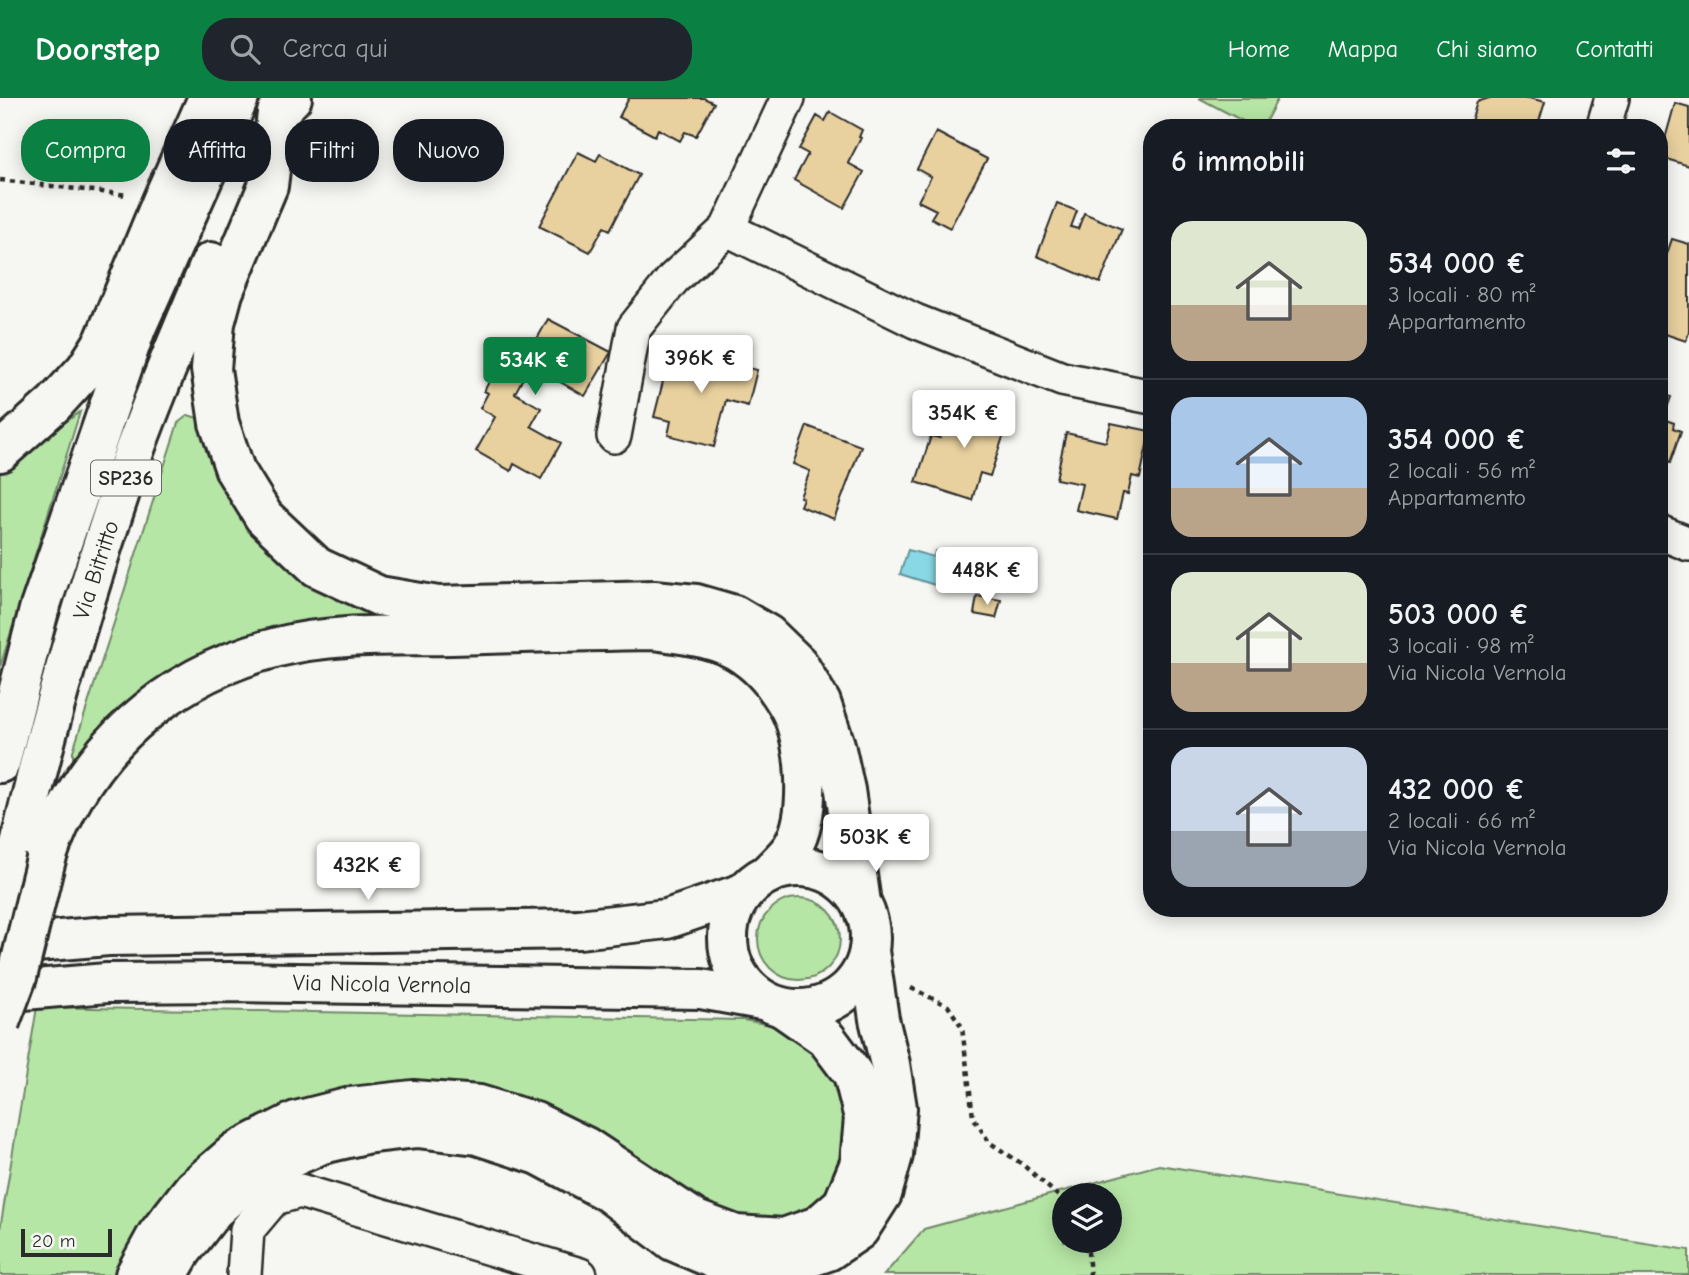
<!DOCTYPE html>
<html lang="it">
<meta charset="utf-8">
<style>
:root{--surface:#171b24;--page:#20242c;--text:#f1f3f6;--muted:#9ea1a6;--line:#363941;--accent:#0b8043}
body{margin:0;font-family:"Comic Neue",sans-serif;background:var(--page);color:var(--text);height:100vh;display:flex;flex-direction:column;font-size:26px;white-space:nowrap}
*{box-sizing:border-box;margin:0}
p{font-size:23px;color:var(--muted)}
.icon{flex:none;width:38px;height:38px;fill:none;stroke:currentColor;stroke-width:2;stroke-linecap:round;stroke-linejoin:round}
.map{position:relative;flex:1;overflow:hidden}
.sheet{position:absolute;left:1143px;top:21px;width:525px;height:798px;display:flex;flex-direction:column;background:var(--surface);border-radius:28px;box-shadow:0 4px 18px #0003}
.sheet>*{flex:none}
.banner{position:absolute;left:21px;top:21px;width:665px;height:63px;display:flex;gap:14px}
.controls{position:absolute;left:1052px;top:1085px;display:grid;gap:14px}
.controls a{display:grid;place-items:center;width:70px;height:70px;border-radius:50%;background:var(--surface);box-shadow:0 4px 18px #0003;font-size:35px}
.scale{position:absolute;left:21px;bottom:18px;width:91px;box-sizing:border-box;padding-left:7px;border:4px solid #2b2b2b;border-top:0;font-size:19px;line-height:24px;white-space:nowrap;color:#2b2b2b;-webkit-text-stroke:5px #f6f6f2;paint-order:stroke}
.price{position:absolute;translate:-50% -60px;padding:0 16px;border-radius:7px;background:#fff;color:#222;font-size:23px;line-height:46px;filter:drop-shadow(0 2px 4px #0008)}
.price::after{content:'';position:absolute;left:50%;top:42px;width:21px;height:16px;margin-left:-10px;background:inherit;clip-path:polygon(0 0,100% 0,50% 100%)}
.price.on{background:var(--accent);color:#fff}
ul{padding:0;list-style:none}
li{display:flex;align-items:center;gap:21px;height:175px;padding:0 28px}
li+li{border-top:2px solid var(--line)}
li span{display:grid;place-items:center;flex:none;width:196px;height:140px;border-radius:21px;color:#555}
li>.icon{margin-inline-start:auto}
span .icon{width:84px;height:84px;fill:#fffc;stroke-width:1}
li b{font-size:30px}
h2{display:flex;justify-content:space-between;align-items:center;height:84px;padding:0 28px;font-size:30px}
.pill{padding:0 24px;border-radius:28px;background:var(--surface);box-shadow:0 4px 18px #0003;font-size:24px;line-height:63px}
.pill.on{background:var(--accent);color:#fff}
header{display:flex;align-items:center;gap:42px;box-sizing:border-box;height:98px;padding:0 35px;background:var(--accent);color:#fff}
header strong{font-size:33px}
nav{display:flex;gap:38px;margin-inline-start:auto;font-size:24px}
.search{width:490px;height:63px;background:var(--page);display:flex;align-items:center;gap:18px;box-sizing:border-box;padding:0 24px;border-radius:28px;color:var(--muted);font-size:26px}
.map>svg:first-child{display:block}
.green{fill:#b6e6a5;stroke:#708868;stroke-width:2;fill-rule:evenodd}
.water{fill:#89d8e6;stroke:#63939b;stroke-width:2}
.building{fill:#e9d19f;stroke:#2b2b2b;stroke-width:2}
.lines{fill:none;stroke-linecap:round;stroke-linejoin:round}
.minor-casing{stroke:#2b2b2b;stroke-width:38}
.secondary-casing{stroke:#2b2b2b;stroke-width:44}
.trunk-casing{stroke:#2b2b2b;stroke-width:44}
.path{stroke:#2b2b2b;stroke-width:4.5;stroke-dasharray:5 5;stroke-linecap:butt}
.minor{stroke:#f6f6f2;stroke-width:33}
.secondary{stroke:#f6f6f2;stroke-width:38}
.trunk{stroke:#f6f6f2;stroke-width:38}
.trunk-bridge-casing{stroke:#2b2b2b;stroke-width:44;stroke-linecap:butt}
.trunk-bridge{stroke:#f6f6f2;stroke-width:38}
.labels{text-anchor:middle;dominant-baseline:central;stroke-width:5;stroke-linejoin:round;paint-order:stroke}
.shield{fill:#f6f6f2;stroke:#686867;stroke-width:2}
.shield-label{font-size:21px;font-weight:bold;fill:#2b2b2b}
.street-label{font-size:23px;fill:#2b2b2b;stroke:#f6f6f2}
</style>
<header>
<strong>Doorstep</strong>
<div class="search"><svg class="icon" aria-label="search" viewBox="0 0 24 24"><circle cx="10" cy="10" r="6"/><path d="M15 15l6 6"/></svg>Cerca qui</div>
<nav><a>Home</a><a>Mappa</a><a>Chi siamo</a><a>Contatti</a></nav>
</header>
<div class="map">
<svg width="1689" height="1177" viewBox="0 0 1689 1177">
<rect width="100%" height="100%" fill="#f6f6f2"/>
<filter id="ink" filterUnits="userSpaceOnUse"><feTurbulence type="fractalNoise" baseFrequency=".0143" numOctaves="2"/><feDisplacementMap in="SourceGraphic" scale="14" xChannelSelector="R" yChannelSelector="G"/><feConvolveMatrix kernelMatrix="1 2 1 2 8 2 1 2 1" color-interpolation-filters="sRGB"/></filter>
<g filter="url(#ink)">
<path class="green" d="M1199,0h79l-16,30h-6z
M80,314l-80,255v-199z
M188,317l16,5 31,84 213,114 -159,14 -216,141v-22l105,-328z
M758 841a41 41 0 1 1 82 0a41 41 0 1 1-82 0Z
M37,909l706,13 28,5 29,11 21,18 17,33 8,47 -12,48 -7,16 -39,24 -54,-1 -287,-131 -327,185h-120v-46z
M1159,1067l530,85v25h-805l40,-46zM1064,1097h46v46h-46z"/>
<path class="water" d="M908,452l26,7 1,-6h8l2,4 -2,5 25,8 -8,25 -60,-19z"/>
<path class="building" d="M629,0h75l10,5 -18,33 -11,-4 -5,9 -22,-12 -3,7 -36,-19z
M1489,0h40l16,4 -8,26h-68l8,-26z
M1675,5l14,4v59l-29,-9z
M830,14l32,18 -3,7 2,1 -13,25 16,9 -20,36 -50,-28 14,-26 -9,-5 18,-33 8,5z
M936,34l51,27 -37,69 -19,-10 5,-8 -18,-9 13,-24 -14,-8z
M578,54l18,9 4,-7 39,21 -29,55 -6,-3 -14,25 -51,-26z
M1057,105l20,8 -6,16 7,2 6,-16 38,16 -22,54 -63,-27z
M1672,141l17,5v88l-3,9 -27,-9v-36l2,-6 -2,-1v-12z
M548,221l63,33 -26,44 -55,-31 -15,28 26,15 -10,18 30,17 -20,36 -27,-15 -3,7 -35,-20 19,-34 -15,-9 8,-15 -4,-2 13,-24 4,2 6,-10 -6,-3 6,-10 20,11z
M671,252l86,20 -9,36 -22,-6 -12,47 -46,-12 3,-14 -17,-4z
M1659,295l12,4 -8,22 11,4 -1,5 8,3 -11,32 -11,-4z
M962,299l39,12 -4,13 10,3 -17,51 -10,-3 -8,27 -56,-18 15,-46 9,2 6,-19 8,3z
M1111,325l39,8 -10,47 -8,-2 -4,18 -5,-1 -6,26 -41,-9 6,-26 -26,-5 10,-46 40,9z
M807,328l54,20 -27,73 -34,-13 3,-8 -3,-1 10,-26 -17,-7z
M977,498l24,4 -5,18 -22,-4z"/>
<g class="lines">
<g class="minor-casing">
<path id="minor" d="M1603,30l9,-30
M727,131l61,-131
M614,338l20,-108 39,-49 54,-50 188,92 147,58 90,18
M1659,434l30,12
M244,1177l3,-45 27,-32 26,-7 280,84"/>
</g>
<g class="secondary-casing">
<path id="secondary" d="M728 840a71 71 0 1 1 142 0a71 71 0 1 1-142 0Z
M0,847l108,-9 471,-7 88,-10 76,-26
M0,894l107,-9 125,-1 469,7 61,11"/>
</g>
<g class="trunk-casing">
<path id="trunk" d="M292,0l-15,15 -9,73 -45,107 -8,30 -4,46 8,54 16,47 29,47 53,50 62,29 59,10 216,-6 42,4 38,11 34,20 30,29 23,39 14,42 10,45 16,113
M0,354l54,-48 32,-35 18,-28 58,-140 46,-103
M0,665l39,-153 97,-282 103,-230
M46,761c36,-109 121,-184 232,-212 55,-14 116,-11 174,-12 67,-2 134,-4 201,-5 30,4 66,7 92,26 19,13 34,33 45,53 17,33 22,104 3,137 -6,10 -17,19 -25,28
M0,842c32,-166 79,-331 135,-491 23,-63 50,-125 76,-187
M135,1177l22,-40 36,-46 44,-38 59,-30 55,-14 62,-7 66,5 56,17 51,25 110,73 40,15 48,3 34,-12 25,-22 17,-41 4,-45 -11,-44 -27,-36 -43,-30
M168,1177l14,-24 31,-40 40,-36 69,-31 43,-10 52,-6 60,7 62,20 69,37 65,49 39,17 37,7 41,-1 38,-13 31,-21 23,-36 11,-39 4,-47 -7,-44 -11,-45 -10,-68"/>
</g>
<path class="path" d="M0,82l128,15
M911,890l37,18 14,21 11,90 16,25 33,22 42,37
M1087,1143l3,34"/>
<use href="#minor" class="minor"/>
<use href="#secondary" class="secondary"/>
<use href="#trunk" class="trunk"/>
<g class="trunk-bridge-casing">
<path id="trunk-bridge" d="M0,924l17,-45 29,-118"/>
</g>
<use href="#trunk-bridge" class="trunk-bridge"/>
</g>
</g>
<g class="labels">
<rect class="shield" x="91" y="362.5" width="70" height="35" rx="5"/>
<g class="shield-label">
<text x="126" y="380">SP236</text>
</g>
<g class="street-label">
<text transform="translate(96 472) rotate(-72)">Via Bitritto</text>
<text transform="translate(382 886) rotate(1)">Via Nicola Vernola</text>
</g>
</g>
</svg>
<div class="controls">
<a><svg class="icon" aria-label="layers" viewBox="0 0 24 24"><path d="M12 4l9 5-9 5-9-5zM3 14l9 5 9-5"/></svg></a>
</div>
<div class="scale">20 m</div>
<b class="price" style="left:701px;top:297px">396K €</b>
<b class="price on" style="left:535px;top:299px">534K €</b>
<b class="price" style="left:964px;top:352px">354K €</b>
<b class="price" style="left:987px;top:509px">448K €</b>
<b class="price" style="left:876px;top:776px">503K €</b>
<b class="price" style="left:368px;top:804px">432K €</b>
<div class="banner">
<a class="pill on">Compra</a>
<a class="pill">Affitta</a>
<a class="pill">Filtri</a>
<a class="pill">Nuovo</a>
</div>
<section class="sheet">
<h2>6 immobili<svg class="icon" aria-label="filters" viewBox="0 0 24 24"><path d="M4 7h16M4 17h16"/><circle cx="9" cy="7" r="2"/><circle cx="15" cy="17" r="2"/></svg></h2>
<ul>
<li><span style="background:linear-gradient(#dfe7d0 60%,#b9a48a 0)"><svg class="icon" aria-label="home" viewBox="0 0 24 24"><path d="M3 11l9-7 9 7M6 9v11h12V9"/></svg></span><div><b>534 000 €</b><p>3 locali · 80 m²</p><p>Appartamento</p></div></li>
<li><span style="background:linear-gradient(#a9c7e8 65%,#b9a48a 0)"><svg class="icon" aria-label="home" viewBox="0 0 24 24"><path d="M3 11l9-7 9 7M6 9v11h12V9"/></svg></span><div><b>354 000 €</b><p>2 locali · 56 m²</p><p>Appartamento</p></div></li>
<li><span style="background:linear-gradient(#dfe7d0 65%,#b9a48a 0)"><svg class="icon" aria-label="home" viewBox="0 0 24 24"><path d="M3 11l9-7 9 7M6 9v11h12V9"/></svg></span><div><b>503 000 €</b><p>3 locali · 98 m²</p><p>Via Nicola Vernola</p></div></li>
<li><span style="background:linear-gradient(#c9d6e8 60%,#9aa5b1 0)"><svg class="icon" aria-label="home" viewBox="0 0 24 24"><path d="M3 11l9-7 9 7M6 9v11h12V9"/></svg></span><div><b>432 000 €</b><p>2 locali · 66 m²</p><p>Via Nicola Vernola</p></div></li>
</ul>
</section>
</div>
